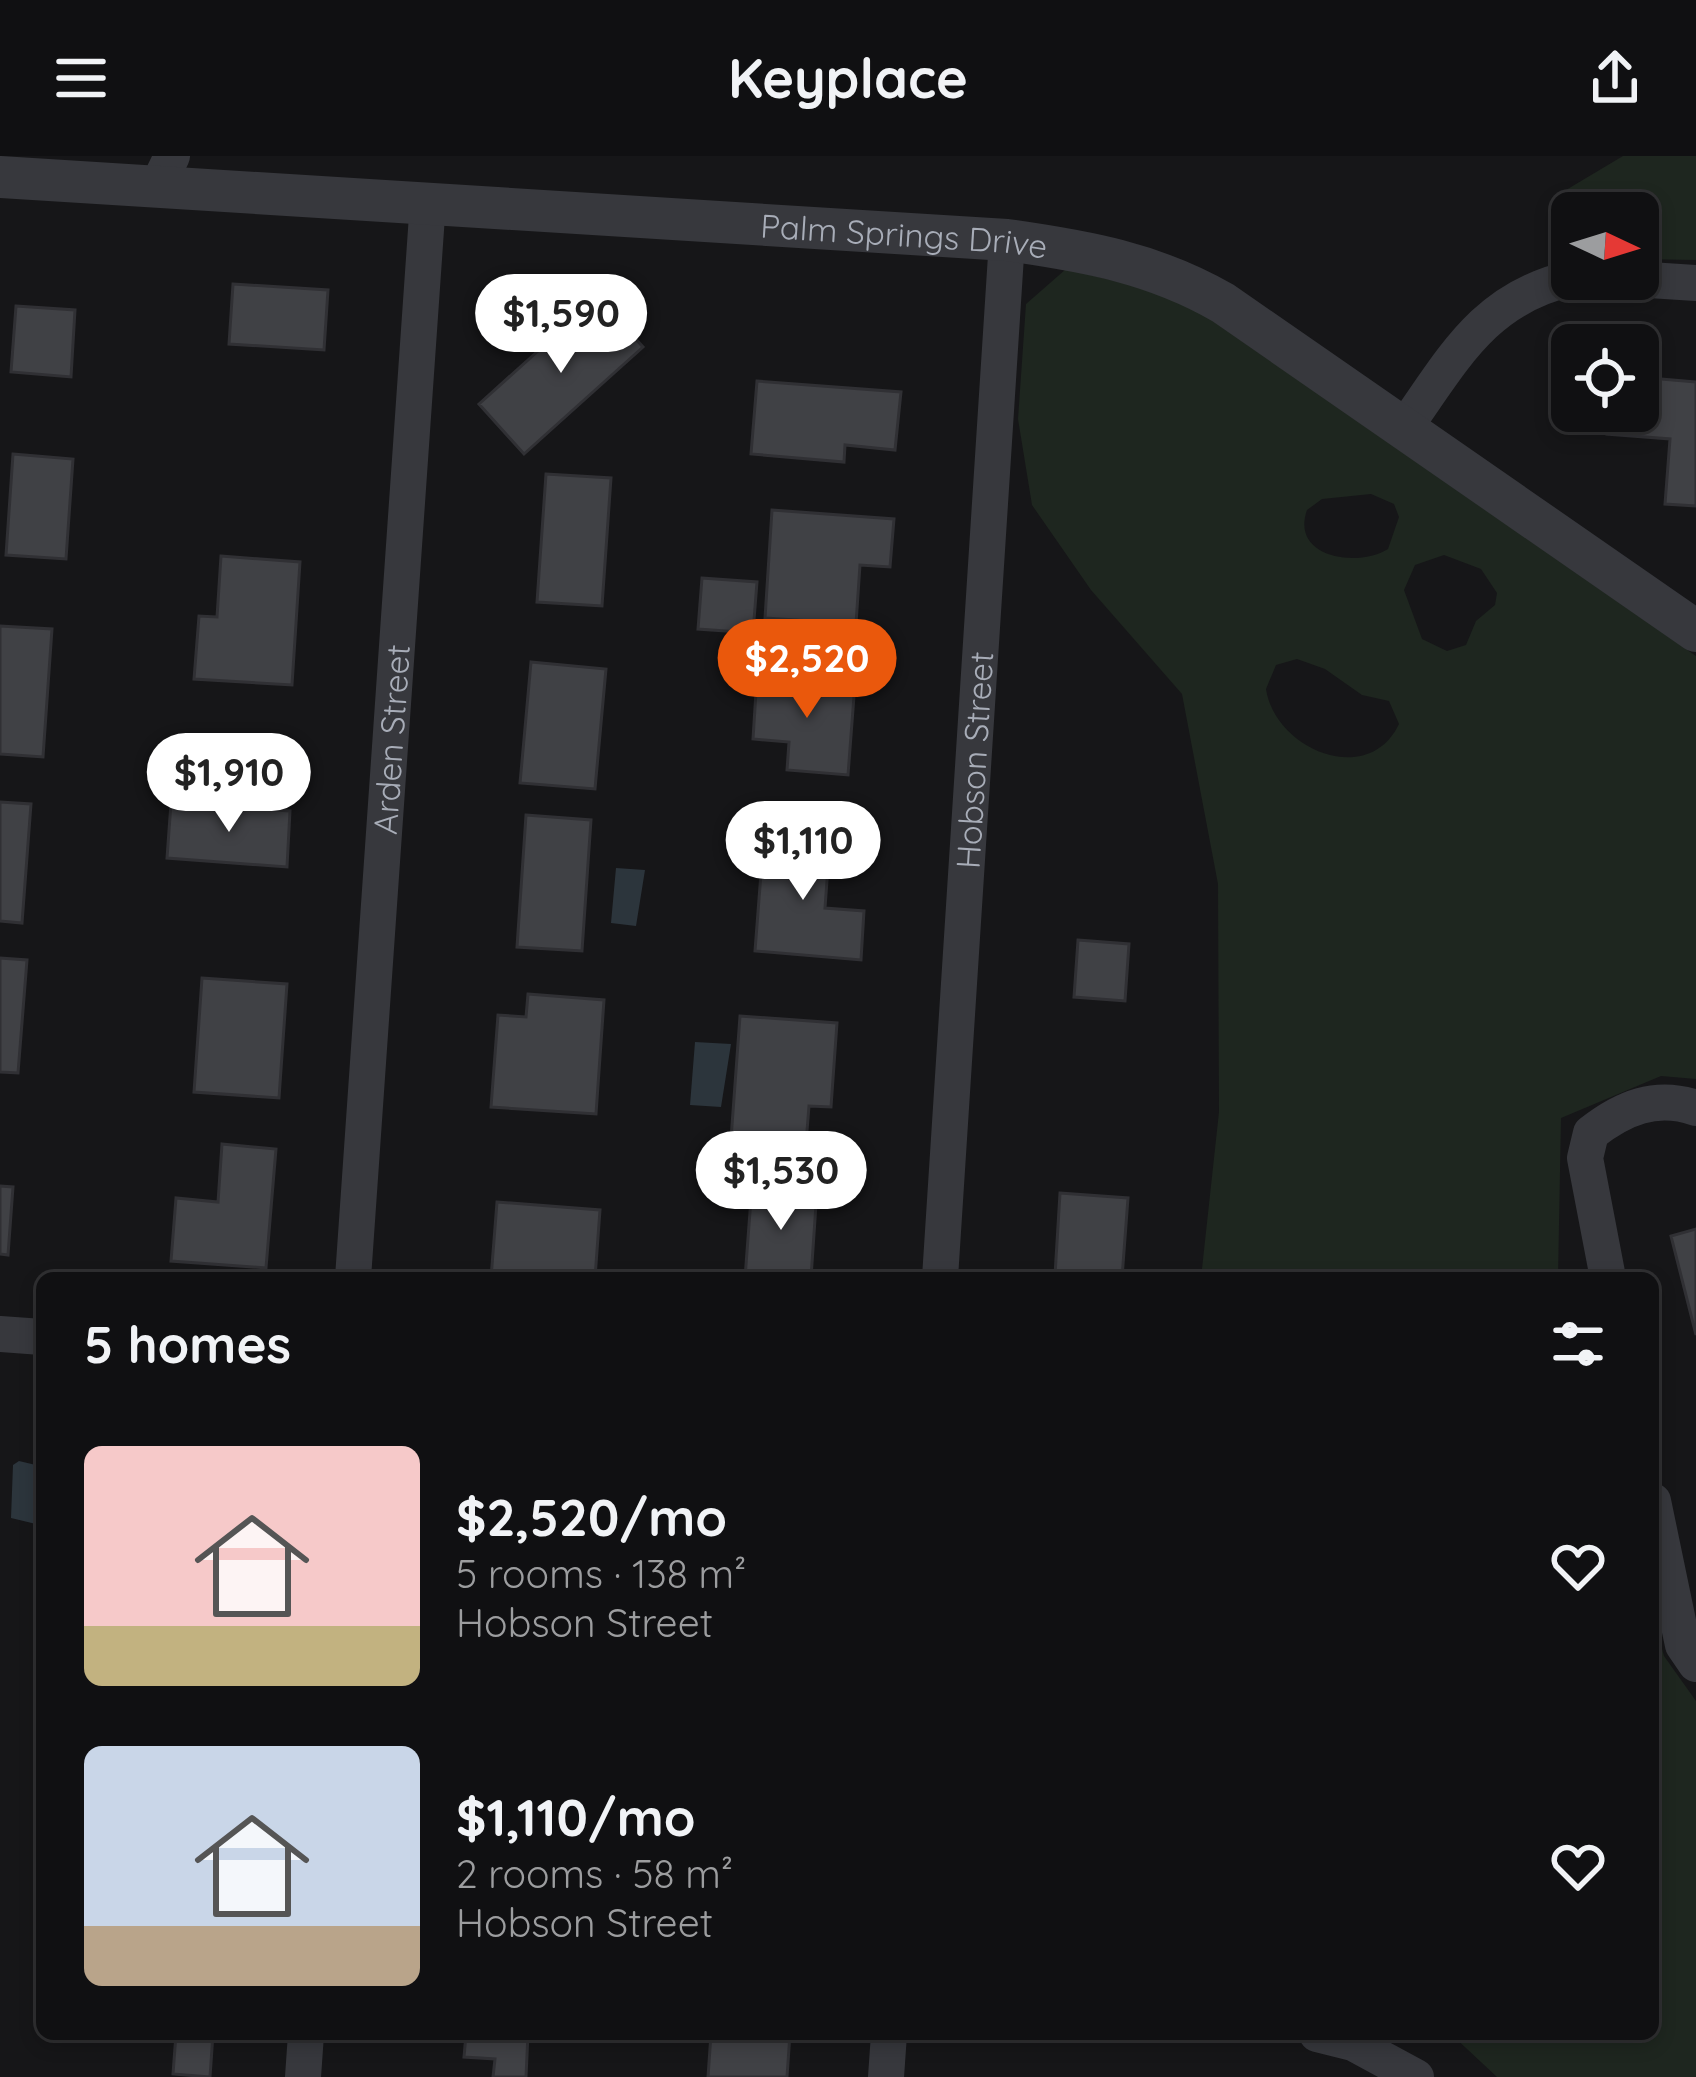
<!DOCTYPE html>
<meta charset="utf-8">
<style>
:root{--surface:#101012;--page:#1e1e20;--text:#f1f3f6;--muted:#9c9d9f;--line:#303032;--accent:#ea580c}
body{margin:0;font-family:Quicksand,sans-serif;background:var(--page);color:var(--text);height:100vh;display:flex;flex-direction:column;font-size:45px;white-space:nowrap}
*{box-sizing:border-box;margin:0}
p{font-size:39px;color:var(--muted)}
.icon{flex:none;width:66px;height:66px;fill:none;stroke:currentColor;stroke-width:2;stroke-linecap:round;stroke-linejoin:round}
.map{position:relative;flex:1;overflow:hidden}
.details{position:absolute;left:36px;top:1116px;width:1623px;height:768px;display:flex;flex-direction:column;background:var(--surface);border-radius:18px;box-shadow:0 6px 18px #0003,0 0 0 3px var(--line)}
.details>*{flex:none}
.needle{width:78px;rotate:94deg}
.fabs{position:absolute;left:1551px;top:36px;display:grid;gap:24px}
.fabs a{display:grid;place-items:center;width:108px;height:108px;border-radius:18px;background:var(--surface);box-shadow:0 6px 18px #0003,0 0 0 3px var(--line);font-size:60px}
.price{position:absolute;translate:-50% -102px;padding:0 27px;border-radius:42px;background:#fff;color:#222;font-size:39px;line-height:78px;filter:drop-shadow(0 3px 6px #0008)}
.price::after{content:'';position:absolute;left:50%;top:72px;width:36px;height:27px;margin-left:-18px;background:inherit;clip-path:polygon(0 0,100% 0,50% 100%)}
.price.active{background:var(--accent);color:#fff}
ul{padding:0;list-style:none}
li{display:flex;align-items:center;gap:36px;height:300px;padding:0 48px}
li span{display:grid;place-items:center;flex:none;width:336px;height:240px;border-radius:18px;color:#555}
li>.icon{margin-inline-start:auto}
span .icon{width:144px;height:144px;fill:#fffc;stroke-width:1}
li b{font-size:51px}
h2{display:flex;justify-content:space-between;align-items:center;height:144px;padding:0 48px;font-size:51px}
header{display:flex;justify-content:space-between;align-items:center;height:156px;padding:0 48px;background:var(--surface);font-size:54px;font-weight:700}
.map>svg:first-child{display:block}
.green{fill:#1e261f;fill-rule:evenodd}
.water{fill:#2c353c}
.building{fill:#404145;stroke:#303034;stroke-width:3}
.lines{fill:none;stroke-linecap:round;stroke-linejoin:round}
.minor{stroke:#37383d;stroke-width:36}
.tertiary{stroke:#37383d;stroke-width:42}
.labels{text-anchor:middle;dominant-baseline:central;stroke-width:9;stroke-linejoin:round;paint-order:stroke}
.street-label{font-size:33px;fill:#a8adb8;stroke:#111113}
</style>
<header><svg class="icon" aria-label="menu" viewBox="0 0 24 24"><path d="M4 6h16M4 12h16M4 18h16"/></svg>Keyplace<svg class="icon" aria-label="share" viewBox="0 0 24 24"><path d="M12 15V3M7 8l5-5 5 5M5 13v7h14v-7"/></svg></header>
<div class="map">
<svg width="1696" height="1921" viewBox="0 0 1696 1921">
<rect width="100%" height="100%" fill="#161618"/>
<path class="green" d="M1623,0h73v104l-58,-1v-46h-66l-6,-23z
M1066,113l101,25 43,25 486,337v423l-35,-3 -100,42 -3,160h-357l18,-166 -1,-228 -36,-190 -91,-104 -59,-85 -14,-86 8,-115zM1371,338l23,10 5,13 -11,32c-30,19 -98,9 -81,-39l15,-11zM1444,399l37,14 16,24 -2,12 -19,16 -10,24 -19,6 -25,-12 -18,-49 11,-25zM1297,503l28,10 37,26 27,6 10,23c-31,65 -124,25 -133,-35l10,-24z
M1653,1461l11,39 32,45v376h-199l-46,-43h202z"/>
<path class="water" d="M616,712l29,2 -9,56 -25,-3z
M695,886l36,2 -10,63 -31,-2z
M19,1305l21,5 -4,58 -25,-6 2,-53z"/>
<path class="building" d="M233,128l95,6 -4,60 -95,-6z
M598,141l45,50 -119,107 -45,-50z
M16,150l59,4 -4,67 -60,-5z
M1638,221l58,5v124l-31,-2 5,-65 -63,-5 2,-23h29z
M757,225l144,11 -6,58 -50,-5 -1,17 -93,-8z
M13,298l60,5 -7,100 -60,-4z
M546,318l65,4 -9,128 -65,-4z
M772,354l122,9 -4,48 -30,-2 -4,59 -91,-6z
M221,400l79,6 -8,123 -98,-6 5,-63 18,1z
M702,422l55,4 -4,51 -55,-4z
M0,470l52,3 -9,128 -43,-3z
M531,506l75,7 -11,120 -75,-6z
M757,520l98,7 -7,92 -61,-5 2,-28 -36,-3z
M0,646l31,2 -9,119 -22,-2z
M171,647l119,8 -3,56 -120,-9z
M526,659l65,5 -9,131 -65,-4z
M764,678l66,5 -5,69 39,3 -3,49 -106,-9z
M1078,784l51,4 -4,57 -51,-4z
M0,802l27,2 -9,113 -18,-1z
M202,822l85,6 -8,114 -85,-6z
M528,838l76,6 -8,114 -105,-7 7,-92 28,2z
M740,860l97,7 -6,84 -22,-1 -3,38 -24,-2 -1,21 -26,-2 2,-20 -26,-2z
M222,988l54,5 -10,119 -95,-7 5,-63 42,4z
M752,1029l65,5 -6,88h-66z
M0,1030l13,1 -5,68 -8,-1z
M1060,1037l68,5 -6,80 -67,-3z
M497,1046l103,8 -5,68h-104z
M1696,1073v106l-25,-99z
M176,1878h37l-3,43 -37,-3z
M466,1878h62l-2,43h-33l2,-18 -31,-2z
M711,1878h79l-3,43h-79z"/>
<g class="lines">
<g class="minor">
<path d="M158,29l14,-29"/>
<path d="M1634,123l62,4"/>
<path d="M1405,271c49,-69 79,-129 167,-149"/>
<path id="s1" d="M353,1122l75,-1077"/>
<path id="s2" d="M940,1122l67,-1038"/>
<path d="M1608,1122l-23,-120 6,-25c32,-25 65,-39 105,-25"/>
<path d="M0,1178l42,3"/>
<path d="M1653,1345l30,144 13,19"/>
<path d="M1317,1878l36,9 63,34"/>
<path d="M303,1921l3,-43"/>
<path d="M886,1921l3,-43"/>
</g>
<path class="tertiary" id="s3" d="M0,21l1007,63c78,11 147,23 216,63l473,328"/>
</g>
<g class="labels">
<g class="street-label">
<text stroke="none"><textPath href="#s3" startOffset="906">Palm Springs Drive</textPath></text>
<text stroke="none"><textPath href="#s1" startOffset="540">Arden Street</textPath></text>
<text stroke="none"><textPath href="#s2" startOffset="519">Hobson Street</textPath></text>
</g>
</g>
</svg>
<div class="fabs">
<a><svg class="needle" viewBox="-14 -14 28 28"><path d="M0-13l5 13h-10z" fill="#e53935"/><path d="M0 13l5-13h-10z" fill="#9c9d9f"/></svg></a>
<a><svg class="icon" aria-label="locate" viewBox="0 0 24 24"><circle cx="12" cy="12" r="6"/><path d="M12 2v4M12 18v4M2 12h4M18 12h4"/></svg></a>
</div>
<b class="price" style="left:561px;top:220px">$1,590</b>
<b class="price active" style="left:807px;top:565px">$2,520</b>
<b class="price" style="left:229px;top:679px">$1,910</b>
<b class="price" style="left:803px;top:747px">$1,110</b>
<b class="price" style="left:781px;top:1077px">$1,530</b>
<section class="details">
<h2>5 homes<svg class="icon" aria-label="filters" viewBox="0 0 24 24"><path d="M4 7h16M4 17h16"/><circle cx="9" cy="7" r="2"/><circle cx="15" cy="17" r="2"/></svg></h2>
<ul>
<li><span style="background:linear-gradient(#f6c9c9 75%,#c2b280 0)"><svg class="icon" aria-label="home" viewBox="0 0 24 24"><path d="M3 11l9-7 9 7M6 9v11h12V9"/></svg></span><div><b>$2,520/mo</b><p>5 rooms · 138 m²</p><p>Hobson Street</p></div><svg class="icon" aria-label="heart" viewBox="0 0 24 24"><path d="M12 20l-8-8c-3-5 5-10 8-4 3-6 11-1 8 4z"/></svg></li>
<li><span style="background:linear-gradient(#c9d6e8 75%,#b9a48a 0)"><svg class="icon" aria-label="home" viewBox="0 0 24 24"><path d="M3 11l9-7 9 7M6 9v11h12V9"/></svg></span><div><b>$1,110/mo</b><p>2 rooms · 58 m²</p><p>Hobson Street</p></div><svg class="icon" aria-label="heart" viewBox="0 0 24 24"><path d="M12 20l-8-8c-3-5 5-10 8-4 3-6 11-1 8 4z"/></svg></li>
</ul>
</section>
</div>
